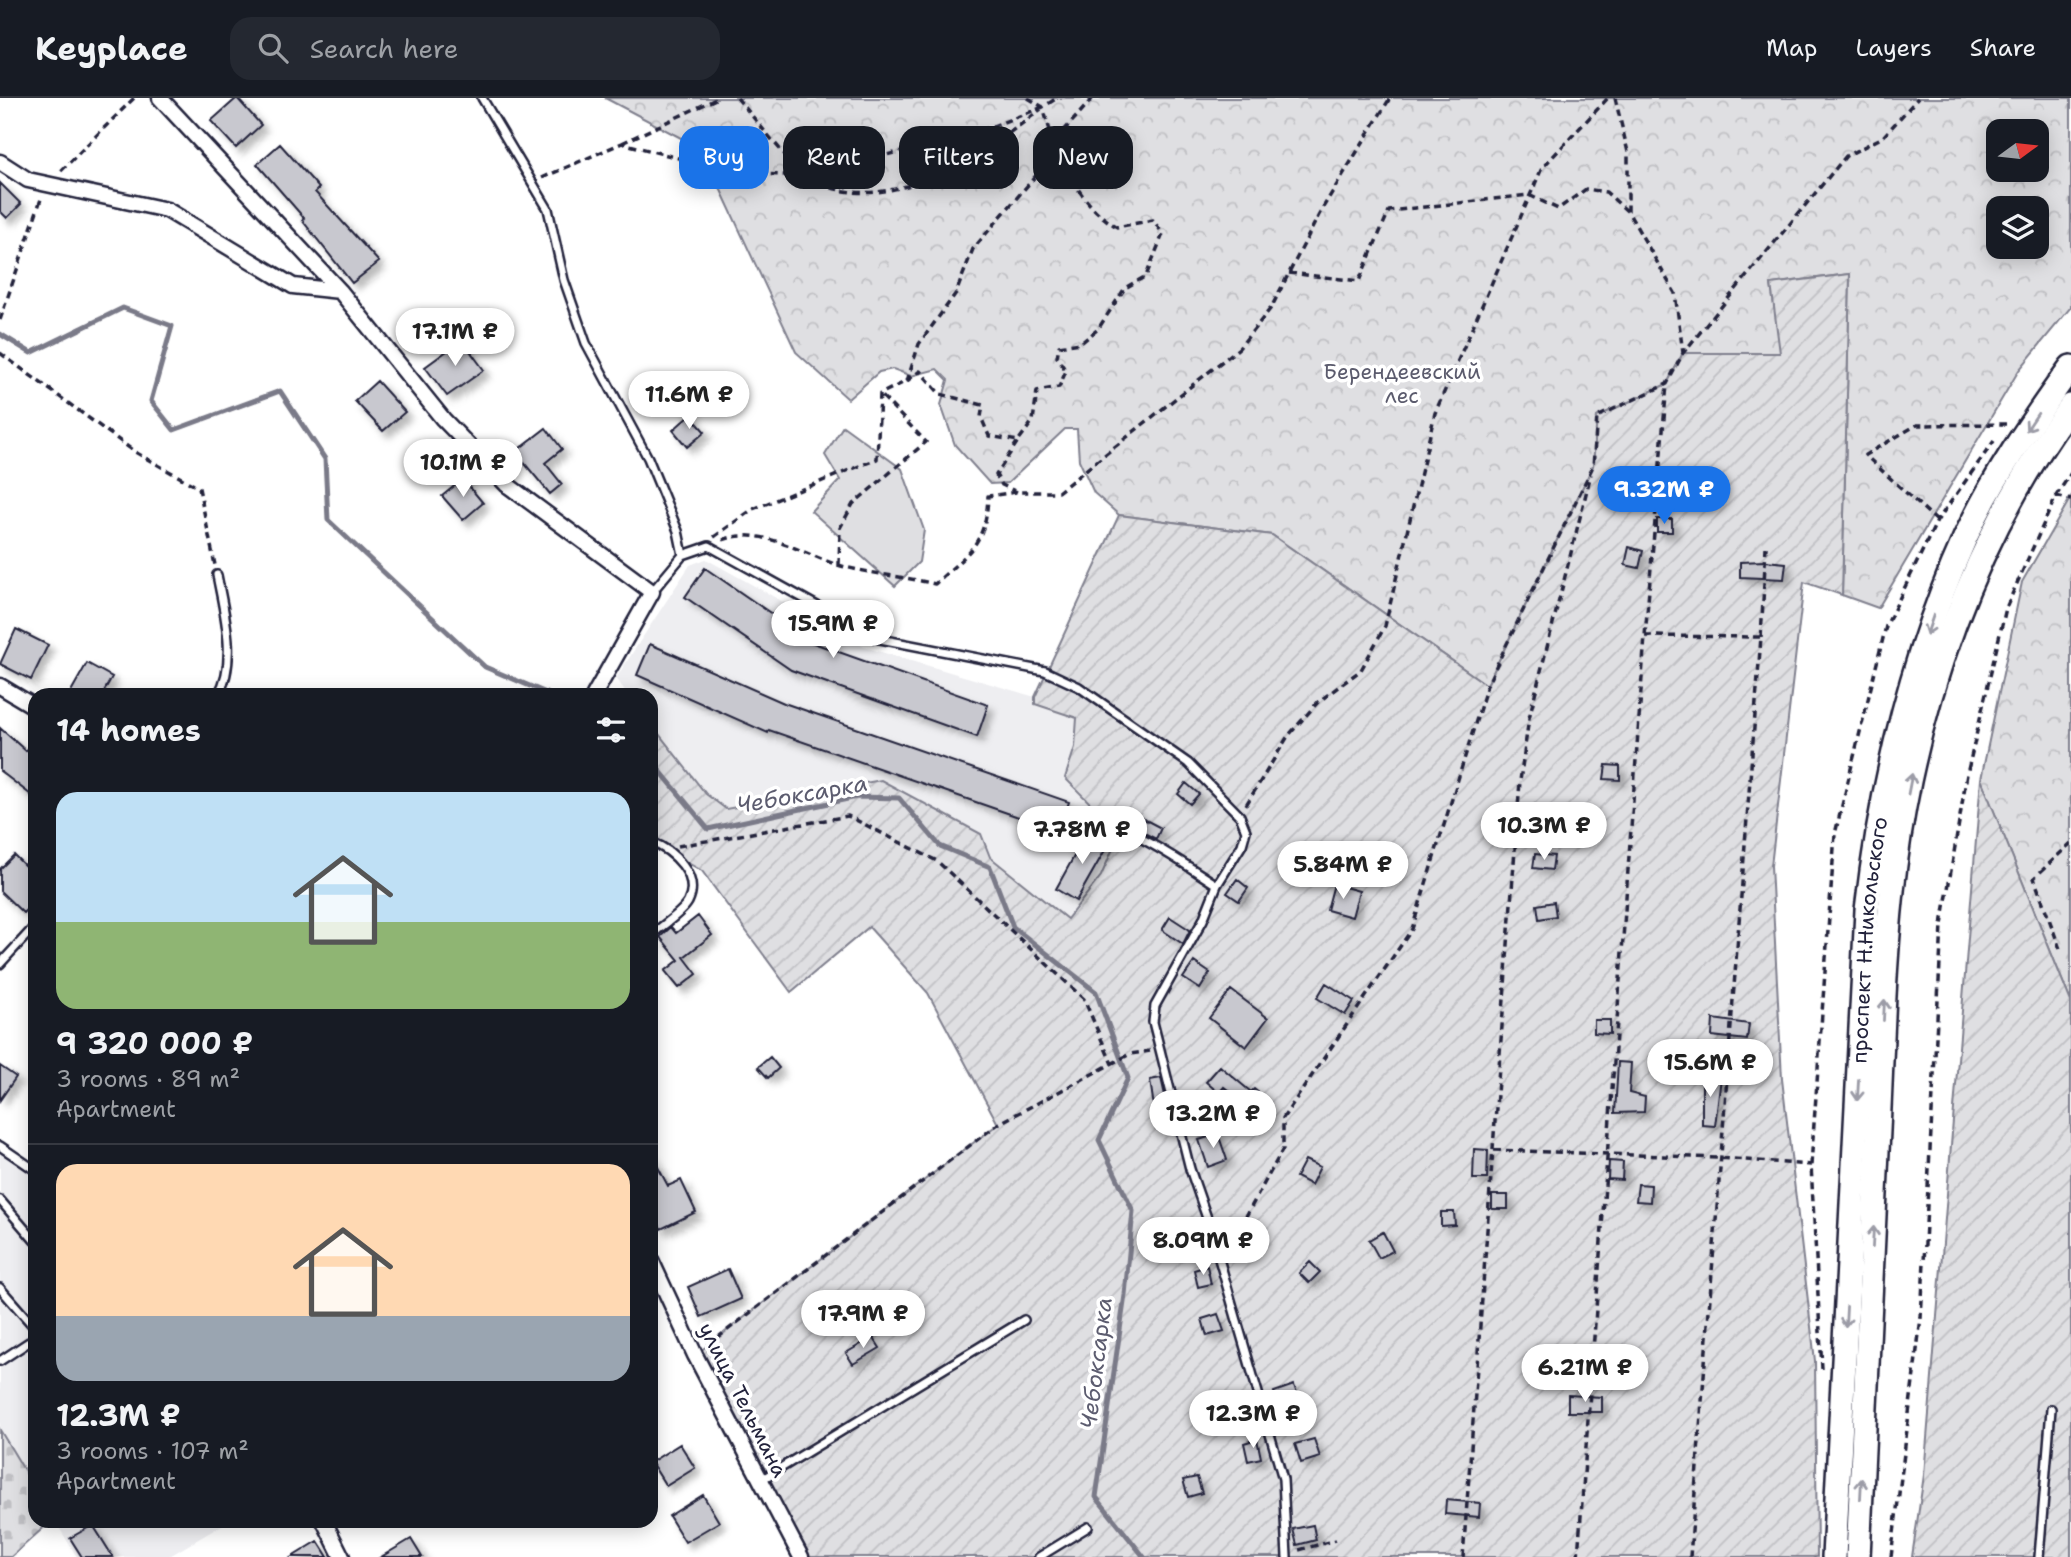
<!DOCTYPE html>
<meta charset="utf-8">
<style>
:root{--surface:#171b24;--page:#242831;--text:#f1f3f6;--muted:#9ea1a6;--line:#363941;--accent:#1a73e8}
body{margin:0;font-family:"Shantell Sans",sans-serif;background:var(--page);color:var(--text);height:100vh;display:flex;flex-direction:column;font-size:26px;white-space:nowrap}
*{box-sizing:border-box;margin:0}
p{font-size:23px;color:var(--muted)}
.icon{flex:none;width:38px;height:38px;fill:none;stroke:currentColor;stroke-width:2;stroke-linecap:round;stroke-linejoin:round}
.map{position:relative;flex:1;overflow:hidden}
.details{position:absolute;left:28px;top:590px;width:630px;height:840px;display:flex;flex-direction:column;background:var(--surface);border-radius:21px;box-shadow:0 4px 18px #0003}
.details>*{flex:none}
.banner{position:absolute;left:679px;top:28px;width:665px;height:63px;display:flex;gap:14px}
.needle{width:46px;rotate:75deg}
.controls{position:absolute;left:1986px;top:21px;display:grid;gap:14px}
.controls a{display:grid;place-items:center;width:63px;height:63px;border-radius:14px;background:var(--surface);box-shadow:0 4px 18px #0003;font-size:35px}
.price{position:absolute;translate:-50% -60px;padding:0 16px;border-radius:24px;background:#fff;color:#222;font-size:23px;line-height:46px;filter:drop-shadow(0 2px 4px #0008)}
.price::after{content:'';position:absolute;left:50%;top:42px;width:21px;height:16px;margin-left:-10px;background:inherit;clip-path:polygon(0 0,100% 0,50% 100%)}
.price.active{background:var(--accent);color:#fff}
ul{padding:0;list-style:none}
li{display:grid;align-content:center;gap:14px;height:371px;padding:0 28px}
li+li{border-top:2px solid var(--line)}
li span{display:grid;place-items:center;height:217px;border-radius:21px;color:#555}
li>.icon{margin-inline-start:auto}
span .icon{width:126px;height:126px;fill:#fffc;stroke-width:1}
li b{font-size:30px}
h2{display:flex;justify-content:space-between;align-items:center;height:84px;padding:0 28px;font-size:30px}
.tag{padding:0 24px;border-radius:21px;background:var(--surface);box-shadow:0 4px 18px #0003;font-size:24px;line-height:63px}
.tag.active{background:var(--accent);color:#fff}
header{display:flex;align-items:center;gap:42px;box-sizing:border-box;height:98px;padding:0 35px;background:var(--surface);border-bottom:2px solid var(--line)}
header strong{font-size:33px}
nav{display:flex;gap:38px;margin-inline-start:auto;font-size:24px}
.search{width:490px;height:63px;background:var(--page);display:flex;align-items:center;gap:18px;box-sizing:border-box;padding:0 24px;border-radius:21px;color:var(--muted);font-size:26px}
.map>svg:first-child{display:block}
.built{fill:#eeeef1}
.grass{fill:#dfdfe2;stroke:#80808e;stroke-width:2}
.forest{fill:url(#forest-crowns);stroke:#80808e;stroke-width:2;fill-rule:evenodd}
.cemetery{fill:url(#cemetery-stones);stroke:#80808e;stroke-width:2}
.garden{fill:url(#garden-furrows);stroke:#80808e;stroke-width:2}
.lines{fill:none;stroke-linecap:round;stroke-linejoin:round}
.stream{stroke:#7a7a88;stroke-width:5}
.building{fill:#c8c8cf;stroke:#22223b;stroke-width:2;filter:url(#shadow)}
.service-casing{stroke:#22223b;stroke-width:12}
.minor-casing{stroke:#22223b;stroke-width:19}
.primary-casing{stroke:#22223b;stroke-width:28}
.path{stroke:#22223b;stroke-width:3.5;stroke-dasharray:7 5;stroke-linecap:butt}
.service{stroke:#fff;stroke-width:7}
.minor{stroke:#fff;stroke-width:14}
.primary{stroke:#fff;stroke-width:23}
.oneway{stroke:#9c9ca7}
.labels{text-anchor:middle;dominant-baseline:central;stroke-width:7;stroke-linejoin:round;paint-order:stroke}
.park-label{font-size:21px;fill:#5b5b6d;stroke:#fff}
.street-label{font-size:21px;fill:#22223b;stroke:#fff}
.water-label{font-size:23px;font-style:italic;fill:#5c5c6f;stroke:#fff}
</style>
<header>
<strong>Keyplace</strong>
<div class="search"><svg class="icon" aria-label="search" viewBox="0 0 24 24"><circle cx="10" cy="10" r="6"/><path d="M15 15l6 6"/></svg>Search here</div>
<nav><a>Map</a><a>Layers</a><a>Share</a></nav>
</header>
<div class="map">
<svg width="2071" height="1459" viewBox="0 0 2071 1459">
<defs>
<pattern id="forest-crowns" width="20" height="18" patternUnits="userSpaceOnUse" patternTransform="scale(1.75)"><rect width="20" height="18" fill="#dfdfe2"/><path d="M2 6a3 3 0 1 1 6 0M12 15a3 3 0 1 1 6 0" fill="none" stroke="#bfbfc3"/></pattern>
<pattern id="cemetery-stones" width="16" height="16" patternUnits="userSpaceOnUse" patternTransform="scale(1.75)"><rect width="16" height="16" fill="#dfdfe2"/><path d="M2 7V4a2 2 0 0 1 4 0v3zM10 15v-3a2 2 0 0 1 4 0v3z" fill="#bfbfc3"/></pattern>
<pattern id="garden-furrows" width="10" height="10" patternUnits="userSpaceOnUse" patternTransform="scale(1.75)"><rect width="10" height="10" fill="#dfdfe2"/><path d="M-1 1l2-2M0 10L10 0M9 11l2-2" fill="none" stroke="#bfbfc3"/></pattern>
<filter id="shadow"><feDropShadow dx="6" dy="6" stdDeviation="3.5" flood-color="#0004"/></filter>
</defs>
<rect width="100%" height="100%" fill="#fff"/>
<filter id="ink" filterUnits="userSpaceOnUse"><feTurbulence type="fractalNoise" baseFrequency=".0143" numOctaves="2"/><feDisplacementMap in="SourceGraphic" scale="14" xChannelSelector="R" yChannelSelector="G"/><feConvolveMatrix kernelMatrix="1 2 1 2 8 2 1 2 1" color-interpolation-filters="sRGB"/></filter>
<g filter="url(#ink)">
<path class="built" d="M706,461l158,88 171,50v7l42,14 -2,29 -10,31 54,56 -18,42 -34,43 -77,-62 -9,-23 -100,-54 -155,29 -20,-15 -55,-70v-29h-23l-12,-17 74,-113z
M0,1048l35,24v318l-35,-58z
M55,1423h174l-61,36h-91z"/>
<path class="grass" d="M843,328l59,43 22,61 -5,32 -24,24 -84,-75 29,-31 -15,-25z"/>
<path class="forest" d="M605,0h1466v209l-52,63 -141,238 -36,-13 8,-321 -79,10 10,69h-98l-16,31 -70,33 -4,49 -106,219 -215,-150 -153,-20 -25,-22 -15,-33 -2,-31h-12l-57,54 -18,1 -35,-39 -14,-40 7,-25 -11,-11 -26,7 -18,-7 -14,3 -31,27 -52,-47 -94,-203zM1998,33h39v39h-39zM1998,110h39v39h-39z
M2071,399v505l-90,-223 41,-197z"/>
<path class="cemetery" d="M0,1332l35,58v33h16l-40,36h-11z"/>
<path class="garden" d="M1850,176l-8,321 -38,-13 -33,284 11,213 33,282 2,196h-1016l-106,-202 303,-231 -70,-131 -59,-66 -78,65 -89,-121 -51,-29v-118l55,70 20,15 155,-29 100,54 9,23 77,62 34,-43 18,-41 -30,-15 2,-16 -26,-26 10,-31 2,-29 -42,-14v-7l84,-182 153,20 215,150 106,-219 4,-49 70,-33 16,-31h97l-9,-69z
M1981,681l90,223v555h-159l12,-82z"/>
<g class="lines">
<path class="stream" d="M0,236l31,19 92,-45 49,18 -21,75 23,29 106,-39 45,68 3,61 157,147 66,28
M651,662l57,69 149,-32 42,1 41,48 50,21 23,60 83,65 32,86 -29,62 34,71 -8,84 -29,202 48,60"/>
</g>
<path class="building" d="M237,0l24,27 -25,23 -25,-27z
M280,46l39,44 -4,4 64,70 -27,21 -50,-63 2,-2 -47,-54z
M0,85l21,21 -14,14 -7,-7z
M462,242l22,30 -37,26 -22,-29z
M377,283l28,31 -22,19 -28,-30z
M690,317l15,17 -18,15 -14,-17z
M546,330l16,21 -17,14 17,21 -12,10 -35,-42z
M463,381l20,24 -20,17 -21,-24z
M1657,421h15v13h-15z
M1629,449l14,4 -4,17 -14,-3z
M1765,463l21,2 -2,16 -44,-2v-15z
M705,470l90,62 -4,5 197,70 -11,32 -186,-67 -106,-73z
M16,531l32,16 -17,35 -31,-16z
M650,546l134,59 285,99 -10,29 -290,-101 -1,3 -131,-58z
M87,565l25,14 -10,18h-33z
M0,630l26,23 9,-12v59l-35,-27z
M1606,667l14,1v14l-16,-1z
M1186,685l13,11 -9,10 -12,-10z
M1140,719l21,11 -5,11 -22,-11z
M1088,733l21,12 -33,58 -20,-12z
M1535,756l19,2 -2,14 -19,-2z
M14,757l21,21v25l-12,12 -23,-22v-22z
M1237,781l11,9 -9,13 -12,-8z
M1334,786l25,7 -7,26 -25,-7z
M1554,804l2,14 -17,3 -2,-14z
M698,818l14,19 -28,22 13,17 -18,14 -14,-17 14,-11 -19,-23 11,-10 5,6z
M1170,819l20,13 -7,14 -21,-14z
M1194,864l16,11 -10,16 -17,-11z
M1326,885l28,18 -9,14 -28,-17z
M1231,892l37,28 -22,29 -37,-29z
M1713,921l36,5 -2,16 -35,-4z
M1594,922h16v14l-16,-1z
M770,959l9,11 -11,10 -10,-11z
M1618,964l13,1 -2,30 16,4 -1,15 -29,1z
M0,968l16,11 -16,23z
M1220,968l31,26 3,-3 11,9 -3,4 9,7 -7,9 -40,-31 -5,6 -13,-11z
M1702,978l19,1 -6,49 -13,-1z
M1161,980l6,26 -13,3 -4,-27z
M1218,1036l9,26 -19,7 -9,-27z
M1474,1051l14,1 -1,29h-14z
M651,1056l17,32 13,-6 15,32 -35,17 -10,-20z
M1305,1062l15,7 -9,18 -15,-8z
M1609,1063l14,1 -1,18 -14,-1z
M1638,1086l13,1 -1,17 -14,-1z
M1492,1097h16v14h-16z
M1441,1114h13l1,13 -14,1z
M1383,1134l10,19 -14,7 -10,-18z
M1310,1164l10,10 -11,11 -10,-10z
M1207,1168l4,18 -13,3 -4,-17z
M728,1171l13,30 -40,18 -13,-30z
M1218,1216l6,17 -17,5 -5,-17z
M873,1239l7,11 -27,16 -7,-11z
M1294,1287l8,24 -20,7 -8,-24z
M1568,1297l34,2v15h-34z
M1257,1341l4,19 -13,3 -4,-18z
M1314,1341l6,18 -19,6 -6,-19z
M680,1346l15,24 -29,18 -15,-24z
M1197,1379l5,16 -14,4 -5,-17z
M703,1397l16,27 -34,20 -16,-26z
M1446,1402l34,3 -1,14 -34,-3z
M93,1427l20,32h-31l-12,-19z
M1313,1427l3,15 -19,5 -4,-16z
M411,1441l11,18h-41z
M318,1443l10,16h-36z"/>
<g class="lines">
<g class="service-casing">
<path id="service" d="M482,0l66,111 16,71 22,63 62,115 30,73 5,24 -31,37
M683,457l26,-9 166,92 170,33 34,16 109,76 52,53 6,15 -4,14 -25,40 -14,35 -48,86 -2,16 37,147 18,52 75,258 4,78
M217,477c7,37 21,86 1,120
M1076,725c41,-9 106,40 141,62
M651,744c22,8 50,34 37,60 -6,11 -24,22 -33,30
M0,866l35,-38
M0,1048l35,24
M0,1102l35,41
M0,1190l35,40
M0,1263l35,-23
M761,1382l263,-160
M1039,1459l49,-30
M2039,1459l12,-148"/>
</g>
<g class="minor-casing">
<path id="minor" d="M160,0l180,193 103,128 63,65 146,108 -58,103
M0,64l28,18 139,30 126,76 47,5
M0,588l35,21
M651,1162l44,95 106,202
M324,1423l18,36"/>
</g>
<g class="primary-casing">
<g id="primary">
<path id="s1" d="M1834,1459l33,-647c15,-129 44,-253 98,-372 28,-61 67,-117 106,-171"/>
<path d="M1858,1459c6,-135 13,-271 19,-406 5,-95 6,-192 18,-286 21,-162 78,-327 176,-459"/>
</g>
</g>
<path class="path" d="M737,0c17,19 53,67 72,79 72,47 175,-23 232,-68
M1028,0l15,9 14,-9
M1615,0l13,54v60l47,81 8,60
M622,45l96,-45
M61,73l73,-73
M542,80l80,-35 112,30 73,3 178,-47 58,-22
M1289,175l70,8 30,-70 140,-16 29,14 28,-20 20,3 22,20
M0,222l42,-124
M0,255l135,99 64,36 16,77
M907,283l13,-10 20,23 43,11 -2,12 8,19 29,5 15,-20 4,-30 22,-4 7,-16 -9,-14 2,-11 22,-3 17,-14 27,-41 21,-12 17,-42 -10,-14 -36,7c-41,-24 -62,-76 -74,-120
M1017,394l-15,-7 -6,-10 22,-34
M2056,398l15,4
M1937,423l-72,-66 52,-30 89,-1
M714,439l39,-28 124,-50 3,-65 27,-13 12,-37 37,-51 17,-44 72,-84 8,-22 40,-45
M723,442c37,-15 79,14 115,25 31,9 65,11 97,19 33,-32 51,-38 53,-88l29,-4h41l181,-144 32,-40 51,-99 68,-111
M839,467l1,-37 13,-24 73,-62 -46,-48
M1645,538l116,1 -71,920
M1761,539l5,-90
M1246,707l42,-69 30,-34 43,-32 24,-44 50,-213 107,-245 66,-70
M678,748l170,-30 89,45 147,138 28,65
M2060,851l-26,-71 37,-35
M1494,1052l226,8 91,7
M1228,1151l55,-100v-31l129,-189 75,-244 106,-219 4,-49 70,-33 16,-31 163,-197 37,-19 35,-39
M708,1247l290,-221 132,-70 20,-3
M1822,1271l-11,-204 24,-331 51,-208 51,-105 57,-80
M1299,1452l37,-10
M1463,1459l57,-776 9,-63 62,-244
M1578,1459l67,-921 22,-252
M1891,1459l30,-239 21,-393 25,-151 39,-166 50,-112 15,-23"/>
<use href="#service" class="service"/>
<use href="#minor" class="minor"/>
<use href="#primary" class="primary"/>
</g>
<defs><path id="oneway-shaft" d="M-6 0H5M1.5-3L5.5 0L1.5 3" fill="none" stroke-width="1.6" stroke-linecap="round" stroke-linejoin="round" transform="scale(1.75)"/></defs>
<g class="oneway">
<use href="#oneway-shaft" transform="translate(2032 324) rotate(124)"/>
<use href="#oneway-shaft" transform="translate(1930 527) rotate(109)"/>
<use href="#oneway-shaft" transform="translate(1910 686) rotate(-79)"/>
<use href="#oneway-shaft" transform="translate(1884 912) rotate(-87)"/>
<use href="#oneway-shaft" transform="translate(1858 992) rotate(93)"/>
<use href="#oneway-shaft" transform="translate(1873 1139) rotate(-87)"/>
<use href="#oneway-shaft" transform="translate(1846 1219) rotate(93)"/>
<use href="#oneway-shaft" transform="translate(1861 1391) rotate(-87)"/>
</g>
</g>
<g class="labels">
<g class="park-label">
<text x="1402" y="274">Берендеевский<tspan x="1402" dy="24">лес</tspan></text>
</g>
<g class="street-label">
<text stroke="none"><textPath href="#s1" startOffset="618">проспект Н.Никольского</textPath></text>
<text transform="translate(743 1302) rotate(63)">улица Тельмана</text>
</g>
<g class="water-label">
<text transform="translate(802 696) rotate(-10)">Чебоксарка</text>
<text transform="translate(1096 1265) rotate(-83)">Чебоксарка</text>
</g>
</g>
</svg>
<div class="controls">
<a><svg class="needle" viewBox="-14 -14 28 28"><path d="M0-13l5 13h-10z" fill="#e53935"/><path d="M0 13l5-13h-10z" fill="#9ea1a6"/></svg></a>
<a><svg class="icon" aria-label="layers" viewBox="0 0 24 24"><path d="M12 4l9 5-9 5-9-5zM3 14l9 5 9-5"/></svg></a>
</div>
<b class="price" style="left:455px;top:270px">17.1M ₽</b>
<b class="price" style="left:689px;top:333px">11.6M ₽</b>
<b class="price" style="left:463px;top:401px">10.1M ₽</b>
<b class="price active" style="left:1664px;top:428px">9.32M ₽</b>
<b class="price" style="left:833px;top:562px">15.9M ₽</b>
<b class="price" style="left:1544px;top:764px">10.3M ₽</b>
<b class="price" style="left:1082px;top:768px">7.78M ₽</b>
<b class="price" style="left:1343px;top:803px">5.84M ₽</b>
<b class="price" style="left:1710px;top:1001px">15.6M ₽</b>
<b class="price" style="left:1213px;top:1052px">13.2M ₽</b>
<b class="price" style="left:1203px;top:1179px">8.09M ₽</b>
<b class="price" style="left:863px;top:1252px">17.9M ₽</b>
<b class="price" style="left:1585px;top:1306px">6.21M ₽</b>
<b class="price" style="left:1253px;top:1352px">12.3M ₽</b>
<div class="banner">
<a class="tag active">Buy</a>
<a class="tag">Rent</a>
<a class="tag">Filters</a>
<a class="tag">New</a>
</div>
<section class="details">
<h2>14 homes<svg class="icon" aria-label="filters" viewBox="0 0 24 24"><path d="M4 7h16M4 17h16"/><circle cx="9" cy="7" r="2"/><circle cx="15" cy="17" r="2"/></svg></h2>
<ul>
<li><span style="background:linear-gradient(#bfe0f5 60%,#8fb573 0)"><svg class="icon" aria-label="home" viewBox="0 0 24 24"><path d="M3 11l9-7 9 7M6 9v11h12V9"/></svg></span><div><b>9 320 000 ₽</b><p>3 rooms · 89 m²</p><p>Apartment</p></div></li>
<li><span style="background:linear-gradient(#ffd9b3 70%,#9aa5b1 0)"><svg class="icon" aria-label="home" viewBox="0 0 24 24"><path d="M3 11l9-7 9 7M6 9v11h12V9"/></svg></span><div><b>12.3M ₽</b><p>3 rooms · 107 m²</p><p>Apartment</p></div></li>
</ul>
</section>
</div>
